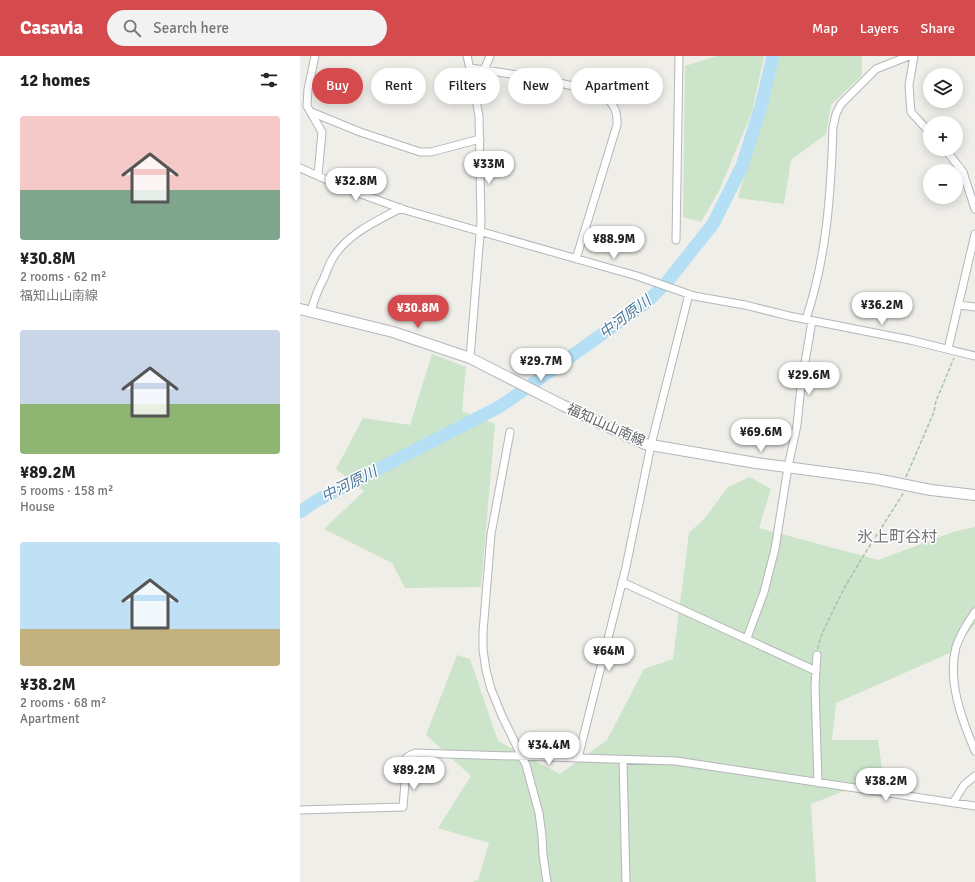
<!DOCTYPE html>
<meta charset="utf-8">
<style>
:root{--surface:#fff;--page:#f2f2f2;--text:#222;--muted:#767676;--accent:#d44a4d}
body{margin:0;font-family:Signika,"Noto Sans JP",sans-serif;background:var(--page);color:var(--text);height:100vh;display:flex;flex-direction:column;font-size:15px;white-space:nowrap}
*{box-sizing:border-box;margin:0}
p{font-size:13px;color:var(--muted)}
.icon{flex:none;width:22px;height:22px;fill:none;stroke:currentColor;stroke-width:2;stroke-linecap:round;stroke-linejoin:round}
.map{position:relative;flex:1;overflow:hidden}
.details{display:flex;flex-direction:column;background:var(--surface);width:300px}
.details>*{flex:none}
.banner{position:absolute;left:12px;top:12px;width:380px;height:36px;display:flex;gap:8px}
.tools{position:absolute;left:623px;top:12px;display:grid;gap:8px}
.tools a{display:grid;place-items:center;width:40px;height:40px;border-radius:50%;background:var(--surface);box-shadow:0 2px 10px #0003;font-size:20px}
.price{position:absolute;translate:-50% -34px;padding:0 9px;border-radius:14px;background:#fff;color:#222;font-size:13px;line-height:26px;filter:drop-shadow(0 1px 2px #0008)}
.price::after{content:'';position:absolute;left:50%;top:24px;width:12px;height:9px;margin-left:-6px;background:inherit;clip-path:polygon(0 0,100% 0,50% 100%)}
.price.active{background:var(--accent);color:#fff}
ul{padding:0;list-style:none}
li{display:grid;align-content:center;gap:8px;height:212px;padding:0 20px}
li span{display:grid;place-items:center;height:124px;border-radius:4px;color:#555}
li>.icon{margin-inline-start:auto}
span .icon{width:72px;height:72px;fill:#fffc;stroke-width:1}
li b{font-size:17px}
h2{display:flex;justify-content:space-between;align-items:center;height:48px;padding:0 20px;font-size:17px}
.chip{padding:0 14px;border-radius:18px;background:var(--surface);box-shadow:0 2px 10px #0003;font-size:14px;line-height:36px}
.chip.active{background:var(--accent);color:#fff}
header{display:flex;align-items:center;gap:24px;box-sizing:border-box;height:56px;padding:0 20px;background:var(--accent);color:#fff}
header strong{font-size:19px}
nav{display:flex;gap:22px;margin-inline-start:auto;font-size:14px}
.search{width:280px;height:36px;background:var(--page);display:flex;align-items:center;gap:10px;box-sizing:border-box;padding:0 14px;border-radius:22px;color:var(--muted);font-size:15px}
main{display:flex;flex:1;min-height:0}
.map>svg:first-child{display:block}
.green{fill:#cce4c9}
.lines{fill:none;stroke-linecap:round;stroke-linejoin:round}
.river{stroke:#b4dff5;stroke-width:13}
.street-casing{stroke:#b4b6b9;stroke-width:9}
.secondary-casing{stroke:#b3b6b9;stroke-width:12}
.path{stroke:#a3c4a9;stroke-width:1.5;stroke-dasharray:4 2;stroke-linecap:butt}
.street{stroke:#fff;stroke-width:7}
.secondary{stroke:#fff;stroke-width:10}
.labels{text-anchor:middle;dominant-baseline:central;stroke-width:3;stroke-linejoin:round;paint-order:stroke}
.street-label{font-size:14px;fill:#606467;stroke:#fff}
.water-label{font-size:15px;font-style:italic;fill:#4b7695;stroke:#fff}
.quarter-label{font-size:16px;fill:#717679;stroke:#fff}
</style>
<header>
<strong>Casavia</strong>
<div class="search"><svg class="icon" aria-label="search" viewBox="0 0 24 24"><circle cx="10" cy="10" r="6"/><path d="M15 15l6 6"/></svg>Search here</div>
<nav><a>Map</a><a>Layers</a><a>Share</a></nav>
</header>
<main>
<section class="details">
<h2>12 homes<svg class="icon" aria-label="filters" viewBox="0 0 24 24"><path d="M4 7h16M4 17h16"/><circle cx="9" cy="7" r="2"/><circle cx="15" cy="17" r="2"/></svg></h2>
<ul>
<li><span style="background:linear-gradient(#f6c9c9 60%,#7fa58c 0)"><svg class="icon" aria-label="home" viewBox="0 0 24 24"><path d="M3 11l9-7 9 7M6 9v11h12V9"/></svg></span><div><b>¥30.8M</b><p>2 rooms · 62 m²</p><p>福知山山南線</p></div></li>
<li><span style="background:linear-gradient(#c9d6e8 60%,#8fb573 0)"><svg class="icon" aria-label="home" viewBox="0 0 24 24"><path d="M3 11l9-7 9 7M6 9v11h12V9"/></svg></span><div><b>¥89.2M</b><p>5 rooms · 158 m²</p><p>House</p></div></li>
<li><span style="background:linear-gradient(#bfe0f5 70%,#c2b280 0)"><svg class="icon" aria-label="home" viewBox="0 0 24 24"><path d="M3 11l9-7 9 7M6 9v11h12V9"/></svg></span><div><b>¥38.2M</b><p>2 rooms · 68 m²</p><p>Apartment</p></div></li>
</ul>
</section>
<div class="map">
<svg width="675" height="826" viewBox="0 0 675 826">
<rect width="100%" height="100%" fill="#f0eee9"/>
<path class="green" d="M417,0h47l-12,56 -33,79 -18,31 -18,-5 2,-151z
M477,0h85v19l-31,30 -5,29 -35,26 -7,44 -46,-6z
M132,298l34,13 -4,44 33,13 -14,163 -76,1 -13,-25 -68,-34 40,-38 -28,-22 27,-51 47,7z
M450,421l21,12 -12,39 119,32 75,-28 22,-5v97l-23,28 -116,51 -4,37h46l5,36 -72,28 5,78h-344l6,-2 11,-37 -51,-15 33,-52 -45,-41 31,-80 13,4 28,82 62,33 47,-34 37,-71 29,-10 16,-126 16,-15 23,-31z"/>
<g class="lines">
<path class="river" d="M0,456l16,-11 183,-94 22,-15 126,-90 20,-20 46,-58 29,-58 19,-60 12,-50"/>
<g class="street-casing">
<path id="street" d="M15,0l-7,33 -1,17 15,26 -4,43
M167,0l5,21 7,39 2,106 -11,136
M614,0l-5,29 2,27 19,21
M170,12c27,4 128,16 142,36 5,7 5,13 5,21l-41,134
M184,14l6,-14
M11,56l49,20 60,20h11l49,-13
M645,93l18,23 12,37
M0,112l50,22 55,20 232,66 57,20 51,9 44,11 121,24 65,16
M376,184l3,-184
M659,249l16,2
M11,256c3,-13 7,-23 13,-34 3,-7 5,-14 9,-20 14,-24 44,-37 68,-50
M506,263c21,-63 25,-127 27,-192l3,-13 5,-10 35,-35 33,-13
M648,293l27,-115
M210,376l-19,102 -8,98v18l3,20 5,19 11,27 24,49 13,48 3,23 1,19 4,27
M322,526l194,89
M675,556c-7,10 -15,23 -19,35 -9,34 6,73 19,104
M447,582l17,-46 11,-43 13,-82 9,-42 4,-39 11,-65
M517,599l-2,31 3,97
M278,702l48,-191 25,-122 38,-151
M323,704l3,122
M653,747l11,-18 11,-9
M0,754l103,-3 4,-50 8,-4 261,8 299,45"/>
</g>
<g class="secondary-casing">
<path id="secondary" d="M0,253l93,23 77,26 92,47 83,39 111,19 120,16 55,11 44,5"/>
</g>
<path class="path" d="M606,421l28,-65 2,-11 18,-43
M518,593c1,-12 8,-23 13,-34 20,-44 48,-82 73,-123"/>
<use href="#street" class="street"/>
<use href="#secondary" class="secondary"/>
</g>
<g class="labels">
<g class="street-label">
<text transform="translate(306 369) rotate(24)">福知山山南線</text>
</g>
<g class="water-label">
<text transform="translate(325 261) rotate(-37)">中河原川</text>
<text transform="translate(49 428) rotate(-27)">中河原川</text>
</g>
<g class="quarter-label">
<text x="597" y="481">氷上町谷村</text>
</g>
</g>
</svg>
<div class="tools">
<a><svg class="icon" aria-label="layers" viewBox="0 0 24 24"><path d="M12 4l9 5-9 5-9-5zM3 14l9 5 9-5"/></svg></a>
<a>+</a>
<a>−</a>
</div>
<b class="price" style="left:189px;top:129px">¥33M</b>
<b class="price" style="left:56px;top:146px">¥32.8M</b>
<b class="price" style="left:314px;top:204px">¥88.9M</b>
<b class="price" style="left:582px;top:270px">¥36.2M</b>
<b class="price active" style="left:118px;top:273px">¥30.8M</b>
<b class="price" style="left:241px;top:326px">¥29.7M</b>
<b class="price" style="left:509px;top:340px">¥29.6M</b>
<b class="price" style="left:461px;top:397px">¥69.6M</b>
<b class="price" style="left:309px;top:616px">¥64M</b>
<b class="price" style="left:249px;top:710px">¥34.4M</b>
<b class="price" style="left:114px;top:735px">¥89.2M</b>
<b class="price" style="left:586px;top:746px">¥38.2M</b>
<div class="banner">
<a class="chip active">Buy</a>
<a class="chip">Rent</a>
<a class="chip">Filters</a>
<a class="chip">New</a>
<a class="chip">Apartment</a>
</div>
</div>
</main>
